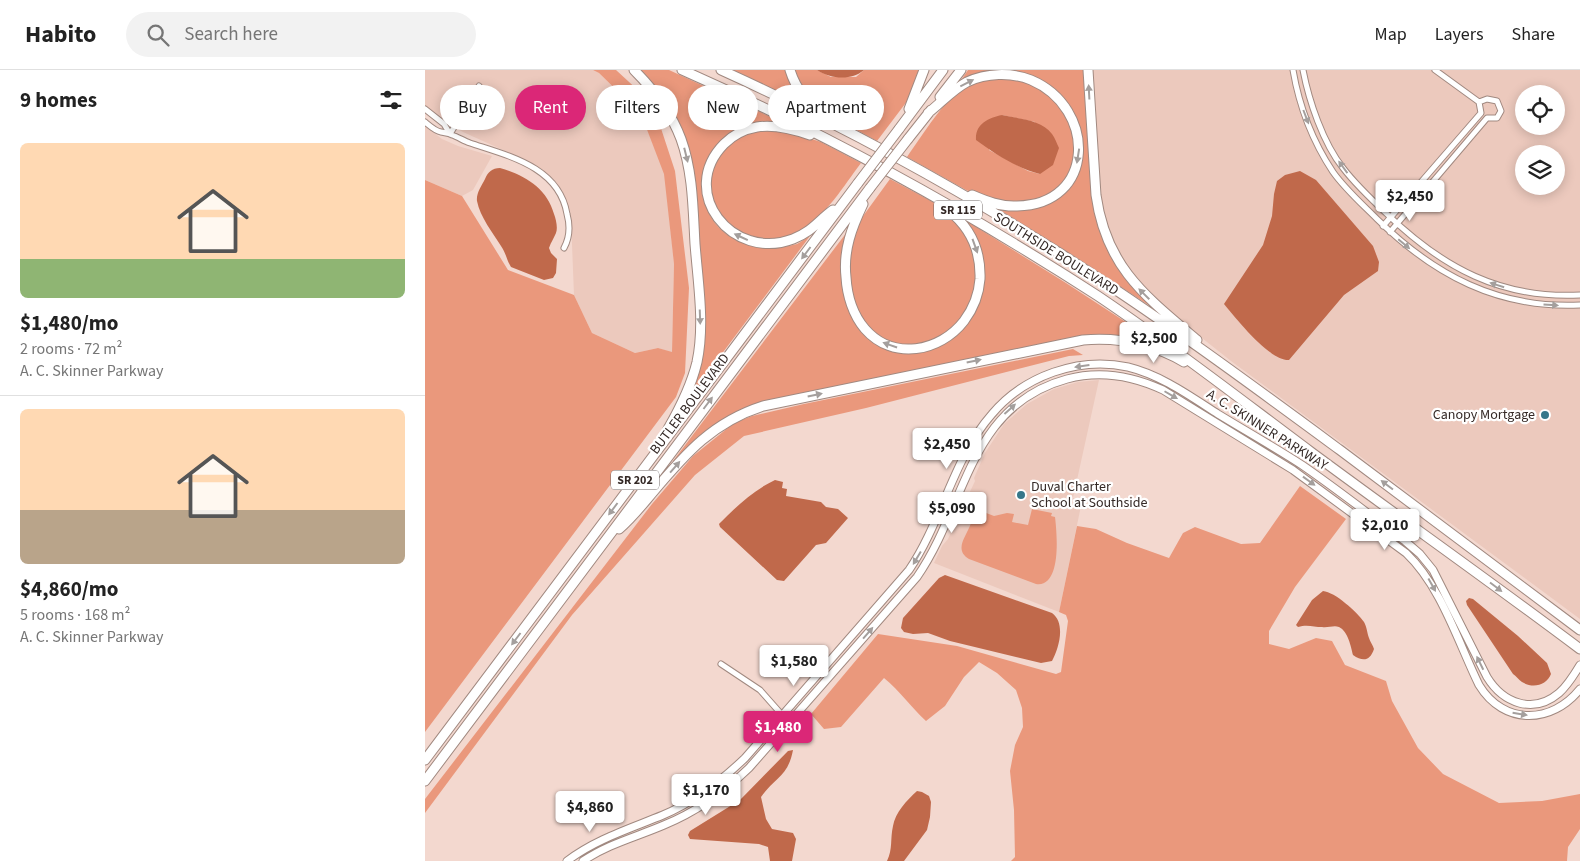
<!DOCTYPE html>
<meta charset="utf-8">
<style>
:root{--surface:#fff;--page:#f2f2f2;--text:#222;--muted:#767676;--line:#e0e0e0;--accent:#db2777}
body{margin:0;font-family:"Source Sans 3",sans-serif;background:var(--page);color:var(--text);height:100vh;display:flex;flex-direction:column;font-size:19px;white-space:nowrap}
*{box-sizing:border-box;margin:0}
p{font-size:16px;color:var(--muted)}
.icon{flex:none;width:28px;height:28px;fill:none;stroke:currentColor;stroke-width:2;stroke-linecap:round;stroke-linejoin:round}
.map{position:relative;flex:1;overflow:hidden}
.sheet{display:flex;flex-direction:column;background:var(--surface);width:425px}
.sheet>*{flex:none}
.top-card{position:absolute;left:15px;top:15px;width:475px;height:45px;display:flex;gap:10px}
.fabs{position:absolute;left:1090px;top:15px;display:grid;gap:10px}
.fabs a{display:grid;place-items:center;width:50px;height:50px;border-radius:50%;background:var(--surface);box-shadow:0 2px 12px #0003;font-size:25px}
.price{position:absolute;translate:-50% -42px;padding:0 11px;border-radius:5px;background:#fff;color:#222;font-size:16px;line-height:32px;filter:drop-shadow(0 1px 2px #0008)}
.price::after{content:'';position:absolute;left:50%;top:30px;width:15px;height:11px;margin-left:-8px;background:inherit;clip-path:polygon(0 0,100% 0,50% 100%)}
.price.active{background:var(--accent);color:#fff}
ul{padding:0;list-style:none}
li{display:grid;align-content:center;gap:10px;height:265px;padding:0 20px}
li+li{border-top:1px solid var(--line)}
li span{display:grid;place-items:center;height:155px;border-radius:8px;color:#555}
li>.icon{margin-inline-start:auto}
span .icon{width:90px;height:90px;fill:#fffc;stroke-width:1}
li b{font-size:21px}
h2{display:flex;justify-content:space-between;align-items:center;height:60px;padding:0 20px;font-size:21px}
.tag{padding:0 18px;border-radius:22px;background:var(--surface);box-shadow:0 2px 12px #0003;font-size:18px;line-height:45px}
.tag.active{background:var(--accent);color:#fff}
header{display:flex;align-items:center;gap:30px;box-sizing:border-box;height:70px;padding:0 25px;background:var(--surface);border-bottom:1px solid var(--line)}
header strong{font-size:24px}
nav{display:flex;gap:28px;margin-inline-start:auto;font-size:18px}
.search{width:350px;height:45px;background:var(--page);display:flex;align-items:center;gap:12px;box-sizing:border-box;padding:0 18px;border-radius:28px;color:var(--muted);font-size:19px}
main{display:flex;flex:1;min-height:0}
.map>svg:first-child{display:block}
.built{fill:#ecc9bd;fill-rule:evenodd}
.green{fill:#ea987c;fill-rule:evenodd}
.water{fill:#c0694b}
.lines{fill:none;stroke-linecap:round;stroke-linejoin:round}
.street-casing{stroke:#a18980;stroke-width:7}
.secondary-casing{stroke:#a18980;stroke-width:9}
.highway-casing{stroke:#a18980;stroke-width:11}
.street{stroke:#fff;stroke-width:5}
.secondary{stroke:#fff;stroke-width:7}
.highway{stroke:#fff;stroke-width:9}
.highway-bridge-casing{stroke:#a18980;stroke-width:11;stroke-linecap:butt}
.highway-bridge{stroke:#fff;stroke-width:9}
.oneway{fill:#a49f9d}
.poi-dot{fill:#36778a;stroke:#fff;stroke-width:2}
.labels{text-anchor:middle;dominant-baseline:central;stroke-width:4.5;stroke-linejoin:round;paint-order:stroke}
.shield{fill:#fff;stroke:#716967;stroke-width:1}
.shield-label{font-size:12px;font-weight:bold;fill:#342926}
.street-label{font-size:14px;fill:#342926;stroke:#fff}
.poi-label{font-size:14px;fill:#342926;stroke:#fff;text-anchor:end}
</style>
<header>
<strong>Habito</strong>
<div class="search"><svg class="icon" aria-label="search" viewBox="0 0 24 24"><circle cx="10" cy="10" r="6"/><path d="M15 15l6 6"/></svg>Search here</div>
<nav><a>Map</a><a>Layers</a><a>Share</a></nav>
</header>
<main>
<section class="sheet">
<h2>9 homes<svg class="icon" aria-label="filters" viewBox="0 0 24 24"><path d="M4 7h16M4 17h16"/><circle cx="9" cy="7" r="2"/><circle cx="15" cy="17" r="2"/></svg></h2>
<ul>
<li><span style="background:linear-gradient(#ffd9b3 75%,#8fb573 0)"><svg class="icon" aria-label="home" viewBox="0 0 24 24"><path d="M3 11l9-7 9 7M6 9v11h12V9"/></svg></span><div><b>$1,480/mo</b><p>2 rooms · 72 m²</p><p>A. C. Skinner Parkway</p></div></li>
<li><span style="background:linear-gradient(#ffd9b3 65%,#b9a48a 0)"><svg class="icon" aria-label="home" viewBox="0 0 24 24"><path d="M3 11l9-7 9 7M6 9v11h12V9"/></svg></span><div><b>$4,860/mo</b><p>5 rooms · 168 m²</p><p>A. C. Skinner Parkway</p></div></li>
</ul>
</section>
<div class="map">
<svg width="1155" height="791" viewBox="0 0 1155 791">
<rect width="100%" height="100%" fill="#f3d8cf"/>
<path class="built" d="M0,0h168l6,3 42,41 24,60 9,90 -2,89 -14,-5 -23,5 -43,-20 -18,-38 -3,-76 -7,-25 -8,-12 -13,-12 -9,-6 -71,-32 -15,-8 -23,-18z
M665,0h490v549l-349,-258 -72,-57 -20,-20 -19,-25 -12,-25 -8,-25zM1099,24h32v32h-32zM1099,84h32v32h-32z
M0,56l17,13 16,7 34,10 -19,34 -11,6 -37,-16z
M674,310l-26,118 9,3 -23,111 -125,-49 8,-17 6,-7 27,-58 -1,-3 11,-25 19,-29 23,-20 27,-15 24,-7z"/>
<path class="green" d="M168,0h23l37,34 22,67 14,117 -4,85 -9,24 -251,335v-552l37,16 46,74 66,25 18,38 43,20 23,-5 14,4 2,-88 -10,-90 -23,-60 -42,-41z
M212,0h32l117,54 -58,13 -23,45c-3,11 -1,21 4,31 15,32 56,40 88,31 4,-2 9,-6 13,-8l-119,159 7,-22 4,-28 -19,-206z
M308,0h55l16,34z
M367,0h25l14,7h25l8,-7h56l-9,26 -34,45 -43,-23 -23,-17z
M543,0h118l19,169 57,75 -85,-56 -82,-51 63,-12 25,-50 -2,-14 -8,-21 -6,-8 -8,-8 -18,-14 -17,-6 -65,9z
M574,8l27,4 22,11 22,28 6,31 -5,20 -11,14 -17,13 -28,4 -30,-5 -19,-8 -59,-33c15,-21 39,-61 61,-72 10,-4 21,-6 31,-7zM577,45l33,7 5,52 -12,-3 -39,-21z
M355,59l41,13 40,21c-18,24 -34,51 -60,68 -9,6 -22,8 -32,8 -59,0 -80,-72 -30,-103 12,-7 28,-6 41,-7z
M465,109l43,23 21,16 18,26 6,26 -5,29 -17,27 -29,19h-34l-21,-13 -13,-16 -8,-23 -2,-39 9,-31z
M540,150l101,63 98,64 -50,-10 -356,68 -83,57 -2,-1 174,-229 -4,12 -2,15 20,69 38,23 56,-17 28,-54z
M648,279l10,6 -14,1 -203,52 -122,28 -49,39 -123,140 -147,198v-14l227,-295 41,-48 41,-33 18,-7 52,-12z
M875,416l46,33 -51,68 -26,44v13l20,5 27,-11 16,3 13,24 41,16 6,20 26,47 25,26 56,29 43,-2 38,-7v35l-12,18 -1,14h-556l4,-4 -1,-47 -4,-39 5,-26 8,-18 -1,-19 -6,-18 -19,-17 -18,-11 -15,15 -19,29 -19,15c-15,-14 -26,-30 -42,-43l-43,49 -17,2 -13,-15 67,-80 79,12 99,28 5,-2 7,-51 -2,-6 -7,-3 18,-86 19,3 31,14 42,15 14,-25 12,-6 46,17 19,-1z
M551,439l18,7 13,-3 7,1 -2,8 16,3 4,-16 20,4 -1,3 4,1c2,16 7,71 -19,67l-67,-25c-16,-10 -2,-23 2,-36 2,-6 1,-9 5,-14z"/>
<path class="water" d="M392,0h47c-13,11 -33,9 -47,0z
M577,45c16,4 39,4 50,19 3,4 5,10 7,14l-6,17 -13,9c-23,-6 -45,-20 -64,-34 -1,-16 12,-22 26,-25z
M75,98c24,7 47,20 54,46 2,5 4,14 2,19 -2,5 -5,9 -7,15l2,5 6,6 -1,14 -3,5 -9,2 -33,-13c-4,-6 -5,-14 -10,-21 -8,-13 -21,-29 -24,-45 -1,-8 5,-16 8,-22 3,-7 7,-11 15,-11z
M875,101l16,9 57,66 6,16 -1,9 -34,24 -55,65c-20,1 -53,-42 -65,-56l39,-59 9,-29 2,-22 3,-13 8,-6z
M350,410l8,2 -1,6 5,1 -1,7 35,6 5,5 12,2 10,9 -22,25 -10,2 -32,36 -7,-1 -57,-53 -1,-3c18,-18 33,-33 56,-44z
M520,505l107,38c14,10 7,35 0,48l-11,2 -91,-22 -22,-8 -15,1 -9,-2 -3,-4 2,-10 36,-40z
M898,521c12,1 34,21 41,31 3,5 3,11 5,16 1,4 4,7 5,11 -4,12 -11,13 -21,6 -2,-8 -5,-24 -14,-28 -5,-2 -11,1 -17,0 -8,0 -15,-3 -24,0l-2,-2 16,-25z
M1044,528l4,1 45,37 29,27 4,11c-4,11 -18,15 -29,8 -3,-2 -6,-6 -9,-8l-46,-69 -1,-4z
M368,680c-5,27 -18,27 -32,47l5,22 6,10 21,4 3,6 -4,22h-22l-2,-14 -9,-3 -69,-5 -2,-4 2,-4 50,-31 48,-49z
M492,721l5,1 7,4 2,6 -1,15 -3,13 -23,31h-17c6,-12 3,-22 6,-35 2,-13 14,-26 24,-35z"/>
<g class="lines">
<g class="street-casing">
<path id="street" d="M868,0c6,35 20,72 40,102 12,17 29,32 44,47 57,56 121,90 203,86
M878,0c6,31 20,73 40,98 13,17 29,32 44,46 56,54 114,85 193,81
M0,39l19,15 6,10
M0,52c5,4 10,9 16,10 4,1 8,1 11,3 6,2 12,6 18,8 39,13 89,24 97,71 3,11 3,23 -3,34
M25,64l29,-48
M958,156l98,-113 -2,-11 -44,-32
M965,162l97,-114h10l4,-7 -4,-10 -10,-2 -8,3
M296,594l39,26 23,26"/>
</g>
<g class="secondary-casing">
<path id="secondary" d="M142,791c29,-22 62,-32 96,-46 31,-13 58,-34 82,-57l164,-188c33,-48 44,-112 83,-156 32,-38 87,-58 136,-47 33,8 62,29 90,47 28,17 56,33 84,51 35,24 69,51 103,76l15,13 13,16 54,107c16,26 46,38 72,16 8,-7 15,-18 21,-28
M158,791c25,-17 53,-24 81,-36 32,-13 60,-33 85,-57l168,-191c50,-72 51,-171 150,-198 33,-9 66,-3 96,11l130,80 113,83c35,33 52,89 73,132 25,41 73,39 101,4"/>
</g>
<g class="highway-casing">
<path id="highway" d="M209,0c20,20 37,42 47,69 12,33 12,70 14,105 3,39 10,80 2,118 -6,25 -17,46 -29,67
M257,0c145,64 283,140 416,226 73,49 142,103 213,156 89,66 180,130 269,197
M296,0c117,53 231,115 340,184 96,61 188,129 279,196 80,60 160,120 240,180
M365,0c6,20 18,34 35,45
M663,0l8,125c10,72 49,101 101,145
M515,27l21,-27
M484,39l15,-39
M503,43c13,-10 24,-23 39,-31 19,-9 44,-10 64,-2 66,28 65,125 -14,126 -16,1 -31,-5 -45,-11
M474,59l44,-59
M385,65c-17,-6 -35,-11 -53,-8 -12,2 -24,8 -33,17 -47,48 8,118 69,95 20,-8 25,-18 40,-29
M483,69l23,-29
M438,134c-11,23 -20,46 -17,73 1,18 7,38 19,52 28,32 75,23 99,-8 9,-12 15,-28 16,-42 1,-29 -10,-52 -32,-69
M194,459c13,-11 23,-24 34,-37 33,-39 60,-70 110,-86l320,-66c36,-3 70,4 101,22
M0,690l433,-577
M0,711l445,-593"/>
</g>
<use href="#street" class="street"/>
<use href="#secondary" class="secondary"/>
<use href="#highway" class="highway"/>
<g class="highway-bridge-casing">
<path id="highway-bridge" d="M433,113l41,-54
M445,118l38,-49"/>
</g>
<use href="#highway-bridge" class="highway-bridge"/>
</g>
<defs><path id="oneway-solid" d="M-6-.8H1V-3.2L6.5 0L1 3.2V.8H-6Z" transform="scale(1.25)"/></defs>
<g class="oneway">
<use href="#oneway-solid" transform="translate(542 13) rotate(-27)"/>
<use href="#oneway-solid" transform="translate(664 22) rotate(-93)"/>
<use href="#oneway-solid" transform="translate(881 47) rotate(69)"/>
<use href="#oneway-solid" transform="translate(261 85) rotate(76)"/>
<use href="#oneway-solid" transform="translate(653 86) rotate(99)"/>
<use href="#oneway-solid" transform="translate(918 97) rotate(-126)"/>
<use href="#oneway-solid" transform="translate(316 167) rotate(-155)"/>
<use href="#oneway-solid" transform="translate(979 174) rotate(40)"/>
<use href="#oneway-solid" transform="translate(550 176) rotate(70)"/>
<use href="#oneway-solid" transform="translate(381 183) rotate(127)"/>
<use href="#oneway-solid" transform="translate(1072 215) rotate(-163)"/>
<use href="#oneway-solid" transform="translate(719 224) rotate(-135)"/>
<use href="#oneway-solid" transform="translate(1126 235) rotate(4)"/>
<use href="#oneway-solid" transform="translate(275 247) rotate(88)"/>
<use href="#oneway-solid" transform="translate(465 275) rotate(-161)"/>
<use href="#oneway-solid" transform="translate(549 291) rotate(-12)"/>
<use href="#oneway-solid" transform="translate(657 296) rotate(172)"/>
<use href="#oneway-solid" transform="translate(390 325) rotate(-12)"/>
<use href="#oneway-solid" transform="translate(746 325) rotate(30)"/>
<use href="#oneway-solid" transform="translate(283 333) rotate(-53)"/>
<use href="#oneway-solid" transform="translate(585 339) rotate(-42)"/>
<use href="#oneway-solid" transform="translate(250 397) rotate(-49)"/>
<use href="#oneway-solid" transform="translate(884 411) rotate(36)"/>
<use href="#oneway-solid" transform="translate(962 415) rotate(-143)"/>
<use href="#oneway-solid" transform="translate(188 439) rotate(127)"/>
<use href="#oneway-solid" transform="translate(492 488) rotate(121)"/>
<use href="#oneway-solid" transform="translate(1007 515) rotate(61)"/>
<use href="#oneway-solid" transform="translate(1071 517) rotate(37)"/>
<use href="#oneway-solid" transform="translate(443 563) rotate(-49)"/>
<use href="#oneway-solid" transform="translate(91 569) rotate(127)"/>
<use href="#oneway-solid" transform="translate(1055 593) rotate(-116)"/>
<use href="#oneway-solid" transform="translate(1095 644) rotate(9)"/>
</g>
<g class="poi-dot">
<circle cx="1120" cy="345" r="5"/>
<circle cx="596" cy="425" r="5"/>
</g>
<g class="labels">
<g class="shield">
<rect x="509" y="130.5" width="48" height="19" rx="4"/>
<rect x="186" y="400.5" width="48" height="19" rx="4"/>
</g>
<g class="shield-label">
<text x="533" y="140">SR 115</text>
<text x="210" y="410">SR 202</text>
</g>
<g class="street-label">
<text transform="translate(631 184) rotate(32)">SOUTHSIDE BOULEVARD</text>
<text transform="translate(265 334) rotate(-53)">BUTLER BOULEVARD</text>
<text transform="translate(842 360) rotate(32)">A. C. SKINNER PARKWAY</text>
</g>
<g class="poi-label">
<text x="1110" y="345">Canopy Mortgage</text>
<text x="606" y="417" text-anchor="start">Duval Charter<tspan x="606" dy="16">School at Southside</tspan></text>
</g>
</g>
</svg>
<div class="fabs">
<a><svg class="icon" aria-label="locate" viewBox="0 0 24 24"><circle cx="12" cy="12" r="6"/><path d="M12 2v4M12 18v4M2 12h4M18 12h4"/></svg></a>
<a><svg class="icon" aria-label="layers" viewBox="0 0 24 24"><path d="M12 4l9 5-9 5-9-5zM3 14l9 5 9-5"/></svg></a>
</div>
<b class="price" style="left:985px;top:152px">$2,450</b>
<b class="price" style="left:729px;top:294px">$2,500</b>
<b class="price" style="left:522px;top:400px">$2,450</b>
<b class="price" style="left:527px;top:464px">$5,090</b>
<b class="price" style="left:960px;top:481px">$2,010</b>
<b class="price" style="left:369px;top:617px">$1,580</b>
<b class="price active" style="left:353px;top:683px">$1,480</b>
<b class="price" style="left:281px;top:746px">$1,170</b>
<b class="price" style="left:165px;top:763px">$4,860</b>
<div class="top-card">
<a class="tag">Buy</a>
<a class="tag active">Rent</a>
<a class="tag">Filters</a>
<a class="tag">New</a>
<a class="tag">Apartment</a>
</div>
</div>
</main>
